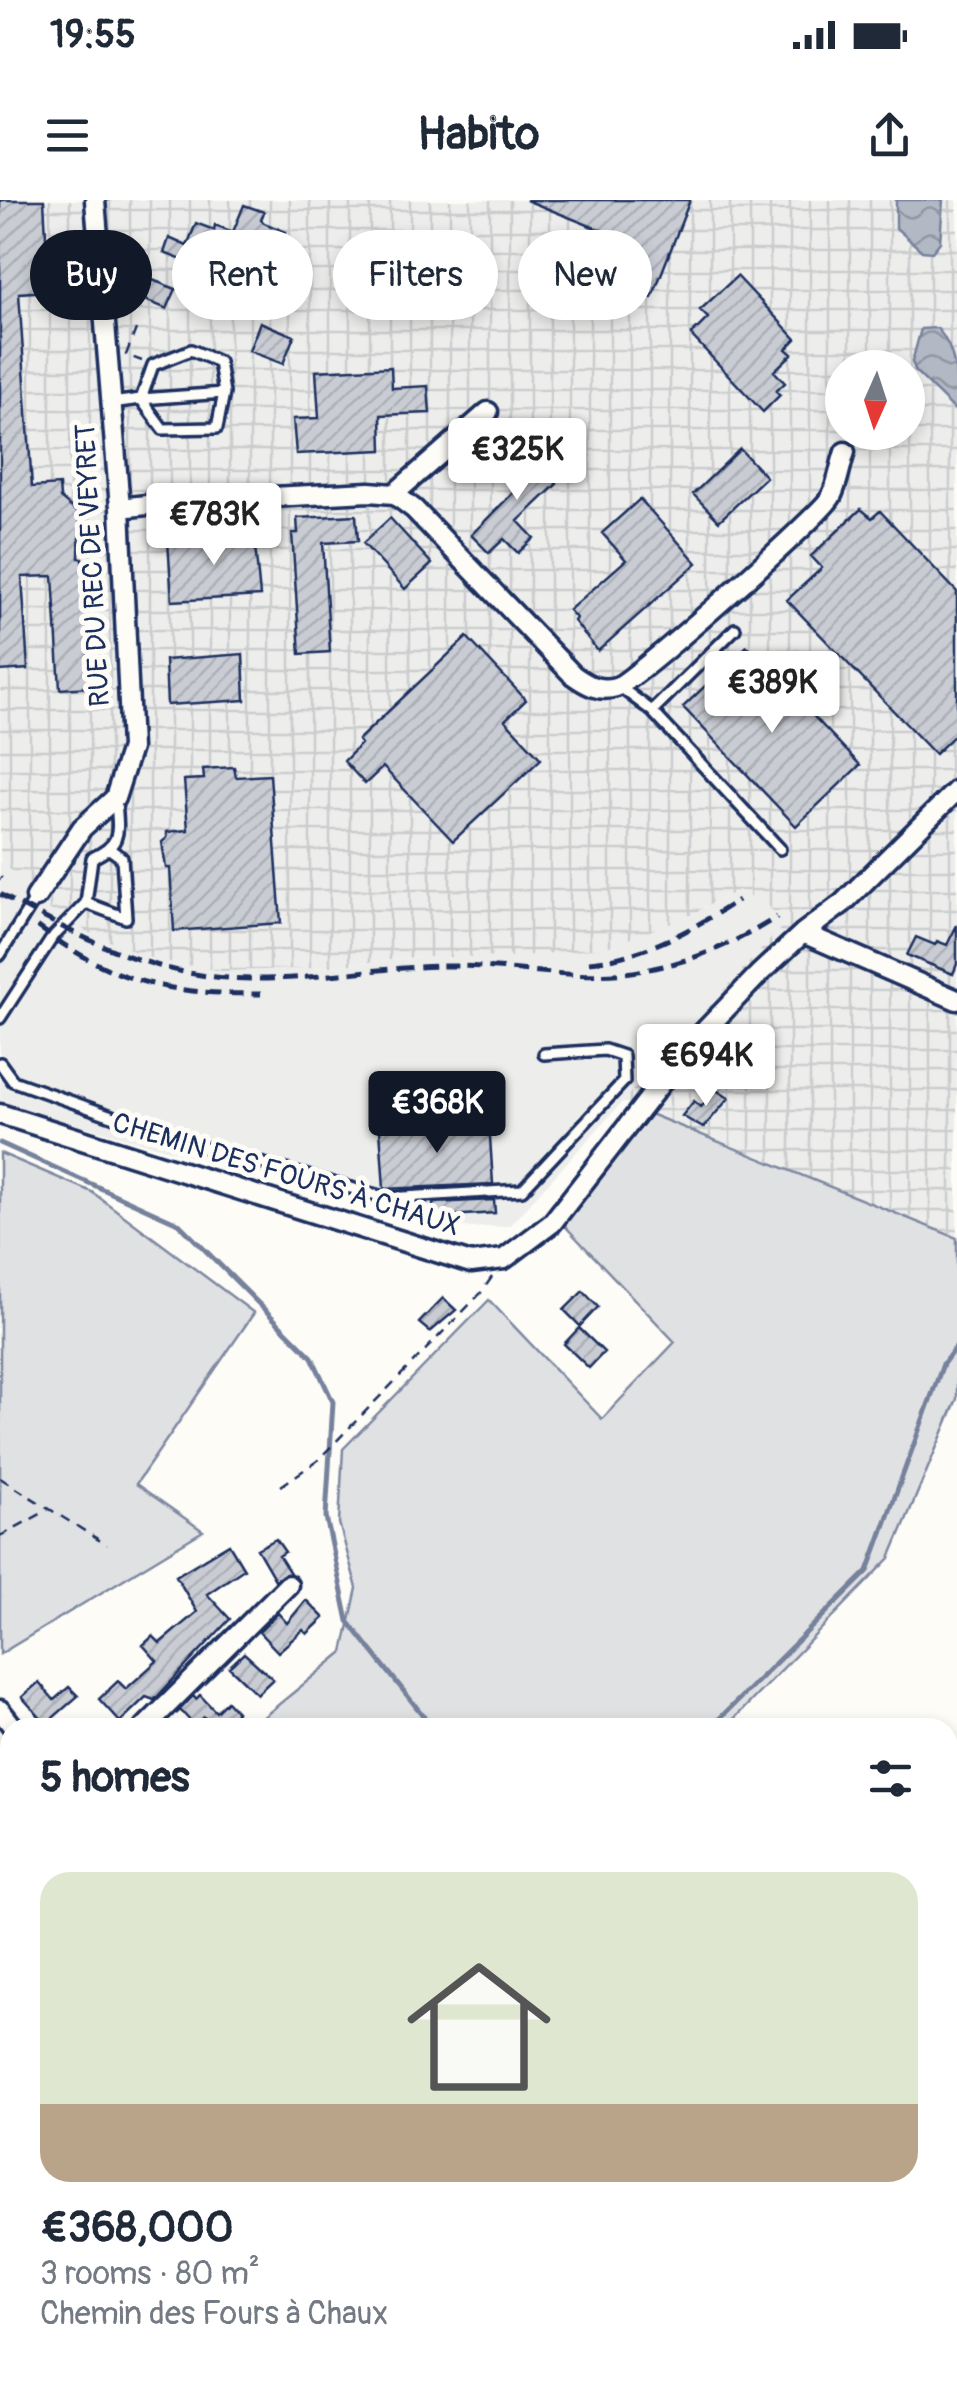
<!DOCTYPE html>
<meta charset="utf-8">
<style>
:root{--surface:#fff;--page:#f6f6f7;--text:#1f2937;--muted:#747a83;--line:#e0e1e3;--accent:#111827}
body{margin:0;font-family:Pangolin,sans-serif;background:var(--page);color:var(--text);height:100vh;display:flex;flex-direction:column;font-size:38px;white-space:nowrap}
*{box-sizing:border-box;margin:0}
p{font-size:32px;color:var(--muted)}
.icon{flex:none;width:55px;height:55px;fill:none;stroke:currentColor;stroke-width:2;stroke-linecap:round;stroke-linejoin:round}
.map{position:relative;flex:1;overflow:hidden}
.sheet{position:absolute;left:0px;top:1518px;width:958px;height:672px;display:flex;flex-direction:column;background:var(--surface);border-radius:30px 30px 0 0;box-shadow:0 5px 15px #0003}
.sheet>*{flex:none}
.hud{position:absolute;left:30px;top:30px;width:898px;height:90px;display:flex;gap:20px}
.needle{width:65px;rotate:183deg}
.tools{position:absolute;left:825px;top:150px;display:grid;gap:20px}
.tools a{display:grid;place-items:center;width:100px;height:100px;border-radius:50%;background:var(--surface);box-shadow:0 5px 15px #0003;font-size:50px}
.price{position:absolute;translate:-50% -85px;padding:0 22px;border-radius:10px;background:#fff;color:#222;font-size:32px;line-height:65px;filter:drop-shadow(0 2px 5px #0008)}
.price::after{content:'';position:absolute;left:50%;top:60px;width:30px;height:22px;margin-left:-15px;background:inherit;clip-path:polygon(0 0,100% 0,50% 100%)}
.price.on{background:var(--accent);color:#fff}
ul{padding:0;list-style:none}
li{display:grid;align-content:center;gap:20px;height:530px;padding:0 40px}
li+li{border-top:2px solid var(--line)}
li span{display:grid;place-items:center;height:310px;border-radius:30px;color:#555}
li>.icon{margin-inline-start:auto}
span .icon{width:180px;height:180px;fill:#fffc;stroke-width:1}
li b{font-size:42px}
h2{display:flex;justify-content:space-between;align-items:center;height:120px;padding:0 40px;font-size:42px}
.chip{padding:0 35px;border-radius:45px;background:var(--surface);box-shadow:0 5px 15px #0003;font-size:35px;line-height:90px}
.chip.on{background:var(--accent);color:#fff}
.status{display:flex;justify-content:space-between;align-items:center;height:70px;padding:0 50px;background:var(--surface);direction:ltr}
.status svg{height:28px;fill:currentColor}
header{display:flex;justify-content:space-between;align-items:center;height:130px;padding:0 40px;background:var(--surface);font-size:45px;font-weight:700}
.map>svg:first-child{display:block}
.built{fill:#edeeec}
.industrial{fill:url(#industrial-grid);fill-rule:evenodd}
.green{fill:#e0e1e3;stroke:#7e88a0;stroke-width:2.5}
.water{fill:url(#water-waves);stroke:#76819c;stroke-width:2.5}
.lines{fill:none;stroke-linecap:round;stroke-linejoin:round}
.stream{stroke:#76819c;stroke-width:5}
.building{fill:url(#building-hatch);stroke:#1b2f5e;stroke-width:2.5}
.service-casing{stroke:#1b2f5e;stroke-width:16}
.minor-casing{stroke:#1b2f5e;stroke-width:25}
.path{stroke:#1b2f5e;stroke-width:2.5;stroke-dasharray:10 8;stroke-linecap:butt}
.service{stroke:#fdfcf7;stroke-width:9}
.minor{stroke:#fdfcf7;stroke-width:18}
.rail{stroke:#1b2f5e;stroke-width:5;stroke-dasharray:15 8;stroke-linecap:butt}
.labels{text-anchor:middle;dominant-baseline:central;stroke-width:10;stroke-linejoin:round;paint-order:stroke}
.street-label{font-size:28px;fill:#1b2f5e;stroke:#fdfcf7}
</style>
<div class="status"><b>19:55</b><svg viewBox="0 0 49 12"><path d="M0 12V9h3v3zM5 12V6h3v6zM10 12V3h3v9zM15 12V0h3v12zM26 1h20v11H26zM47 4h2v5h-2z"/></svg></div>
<header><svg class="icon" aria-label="menu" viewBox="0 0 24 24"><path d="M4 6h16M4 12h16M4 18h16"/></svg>Habito<svg class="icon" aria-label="share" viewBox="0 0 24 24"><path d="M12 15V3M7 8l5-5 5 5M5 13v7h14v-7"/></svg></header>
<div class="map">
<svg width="957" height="2189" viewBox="0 0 957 2189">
<defs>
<pattern id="industrial-grid" width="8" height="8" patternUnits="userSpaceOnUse" patternTransform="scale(2.5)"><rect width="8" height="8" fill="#edeeec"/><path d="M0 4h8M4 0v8" fill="none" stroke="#cbcccd"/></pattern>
<pattern id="water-waves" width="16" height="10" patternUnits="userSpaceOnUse" patternTransform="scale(2.5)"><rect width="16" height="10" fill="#b3b8c5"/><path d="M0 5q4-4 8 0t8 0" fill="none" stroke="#9196a3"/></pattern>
<pattern id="building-hatch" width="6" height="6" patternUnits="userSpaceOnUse" patternTransform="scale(2.5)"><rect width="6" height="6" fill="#c9ccd3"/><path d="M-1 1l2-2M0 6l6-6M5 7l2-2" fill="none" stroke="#acb0b8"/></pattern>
</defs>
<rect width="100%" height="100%" fill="#fdfcf7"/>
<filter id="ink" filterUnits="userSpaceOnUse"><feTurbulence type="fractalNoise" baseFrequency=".01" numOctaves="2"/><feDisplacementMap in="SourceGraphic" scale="20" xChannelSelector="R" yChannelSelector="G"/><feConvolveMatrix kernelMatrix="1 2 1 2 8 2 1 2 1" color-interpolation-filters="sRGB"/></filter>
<g filter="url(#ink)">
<path class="built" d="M0,659l47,49 175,63 81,-2 117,-12h93l169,-38 57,-29 50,30 -280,306 -38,2 -39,-5 -418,-116 -14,7z
M0,1533l10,11v593l-10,3z"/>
<path class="industrial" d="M0,0h957v1038l-335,-136 166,-182 -49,-30 -57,29 -78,29 -91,9h-93l-117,12 -81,2 -69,-12 -64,-26 -42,-25 -47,-49zM842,168h66v64h-66z"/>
<path class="green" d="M645,912l312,126v161l-67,159 -164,169 -476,1 93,-76 14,-64 -18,-65 4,-74 146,-149 113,119 73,-77 -111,-117z
M0,953l92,39 162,121 -118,171 67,47 -203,123z"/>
<path class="water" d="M896,0h47l-3,42 -8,10 -10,-1 -26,-23z
M937,128c20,22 20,51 20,84l-41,-40 -4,-10 9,-33z"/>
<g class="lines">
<path class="stream" d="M0,943l178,80 134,134 21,45 -7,115 22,104 85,107
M710,1528l158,-157 75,-207 14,-19
M948,1568l9,-4"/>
</g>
<path class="building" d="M0,0h44l5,91 -30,2 13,194 27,-2 1,13 20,17 -1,43h3l9,129 -31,2 -7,-113 -31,1 6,92 -28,2z
M526,0h164l-38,98 -60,-23 16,-42z
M244,5l20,7 -3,8 3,3 22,9 -5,12 -8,-3 -19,47 -90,-35 5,-15 18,8 9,-23 18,7 1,-5 18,7z
M142,76l34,13 -9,20 -32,-13z
M737,76l59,63 -10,10 6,5 -18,17 11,12 -9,8 4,4 -17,17 -72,-77 17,-17 -8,-8z
M260,122l34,14 -11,28 -34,-13z
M391,167l1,21 36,-2 2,27 -49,2 1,35 -86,4 -3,-35 26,-1 -3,-47z
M532,246l17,19 -4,5 12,14 -39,37 16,17 -16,15 -14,-14 -15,14 -18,-18 45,-45 -15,-15z
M740,249l26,28 -47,44 -26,-27z
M640,299l57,64 -99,88 -24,-30 2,-3 -7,-8 57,-50 -24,-27z
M861,309l11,9 8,-7 77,81v141l-22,21 -148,-154 35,-32 -11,-12z
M356,315l2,26 -35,2 7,109 -30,2 -8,-121h6l-1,-15z
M390,318l42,46 -27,25 -42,-46z
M254,335l6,61 -88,5 -4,-60z
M467,437l59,63 -21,20 36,39 -88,82 -70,-74 -18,17 -21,-23 17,-17 -3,-4z
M747,446l113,119 -64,61 -113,-119z
M243,454l2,46 -78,5 -2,-45z
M234,567l2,10 34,-2 11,148 -107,8 -4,-63h-4l-4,-26 5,-4v-6l21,-2 -4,-50 20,-1 -1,-10z
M957,725v39l-4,10 -46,-19 9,-18 19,8 2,-4 10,4z
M716,890l13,8 -26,30 -21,-12 12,-15 7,6z
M489,921l4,63 -109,5 -4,-60z
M494,1000l1,13 -61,4 -1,-14z
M583,1091l15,16 -18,19 -16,-16z
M443,1098l13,12 -26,22 -11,-9z
M579,1128l25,24 -15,16 -25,-24z
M276,1339l9,13 -6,4 11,17 -15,7 -18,-31z
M229,1344l15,25 -37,25 23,25 -76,81 -8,-3 -26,25 -21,-23 19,-18 8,8 31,-28 -14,-16 10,-9 7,7 37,-31 -21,-36z
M306,1400l18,18 -17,16 -4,-4 -25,22 -19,-20 19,-19 9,10z
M244,1453l29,26 -16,15 -28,-27z
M39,1482l15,18 15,-13 9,9 -32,28 -24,-27z
M200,1495l16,17 11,-11 10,11 -16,16h-7l-10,-11 -9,9 -15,-16 -4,4 17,-18 3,3z"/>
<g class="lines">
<g class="service-casing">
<path id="service" d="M111,203l30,-4 22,30 54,-1 7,-35 -5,-31 -28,-12 -38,15 -12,34 83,-6
M620,487l32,24 128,138
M652,511l83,-82
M111,650l11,8 4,60 -40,-15 6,-45c31,-14 26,-26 24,-57
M0,755l36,-58
M0,818l52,-80 34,-35
M0,863l13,18 178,63 196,54 135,-8 102,-109 -1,-25 -18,-6 -61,4"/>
</g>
<g class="minor-casing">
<path id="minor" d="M394,294l94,-82
M120,308l53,-6 196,-10 25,2 20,15 159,166c14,10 26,17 43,12 17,-4 205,-172 215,-190 7,-13 9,-31 14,-45
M36,697l46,-69 33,-30 16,-50 -11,-240 -25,-308
M803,733l154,67
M0,914l471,149 33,-4 48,-36 137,-176 71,-74 43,-40 40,-30 114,-113
M0,1510l14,18
M144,1528l144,-143
M948,2043h9
M948,2103h9
M0,2166l10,-2
M539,2180v9
M737,2180v9"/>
</g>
<path class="path" d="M136,129l-10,26 16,6
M0,1278l107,67
M281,1286l36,-25 163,-167 12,-17
M0,1336l48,-26"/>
<use href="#service" class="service"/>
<use href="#minor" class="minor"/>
<path class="rail" d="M0,678l1,1
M0,694c49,27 106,57 159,72 101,29 188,1 288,0 66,-1 132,17 197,4 50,-9 90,-26 133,-53
M37,726c77,57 129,68 224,68
M589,762c53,-4 106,-34 149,-62
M0,1553l10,13
M948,2061l9,1
M0,2130l10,-2"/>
</g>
</g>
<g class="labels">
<g class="street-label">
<text transform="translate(93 365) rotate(-93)">RUE DU REC DE VEYRET</text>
<text transform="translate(286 975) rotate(17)">CHEMIN DES FOURS À CHAUX</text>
</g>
</g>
</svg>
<div class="tools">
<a><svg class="needle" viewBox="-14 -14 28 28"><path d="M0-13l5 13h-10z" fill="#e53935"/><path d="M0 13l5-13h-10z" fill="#747a83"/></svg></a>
</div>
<b class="price" style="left:517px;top:303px">€325K</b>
<b class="price" style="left:214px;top:368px">€783K</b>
<b class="price" style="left:772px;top:536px">€389K</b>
<b class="price" style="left:706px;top:909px">€694K</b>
<b class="price on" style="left:437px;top:956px">€368K</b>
<div class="hud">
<a class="chip on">Buy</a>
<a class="chip">Rent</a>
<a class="chip">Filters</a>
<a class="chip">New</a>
</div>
<section class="sheet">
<h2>5 homes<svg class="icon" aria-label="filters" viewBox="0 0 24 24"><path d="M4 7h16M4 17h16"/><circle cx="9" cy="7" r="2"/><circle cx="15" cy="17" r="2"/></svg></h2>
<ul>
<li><span style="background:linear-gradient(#dfe7d0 75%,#b9a48a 0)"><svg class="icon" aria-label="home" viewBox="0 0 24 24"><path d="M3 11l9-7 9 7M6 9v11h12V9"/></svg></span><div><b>€368,000</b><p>3 rooms · 80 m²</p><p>Chemin des Fours à Chaux</p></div></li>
</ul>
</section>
</div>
